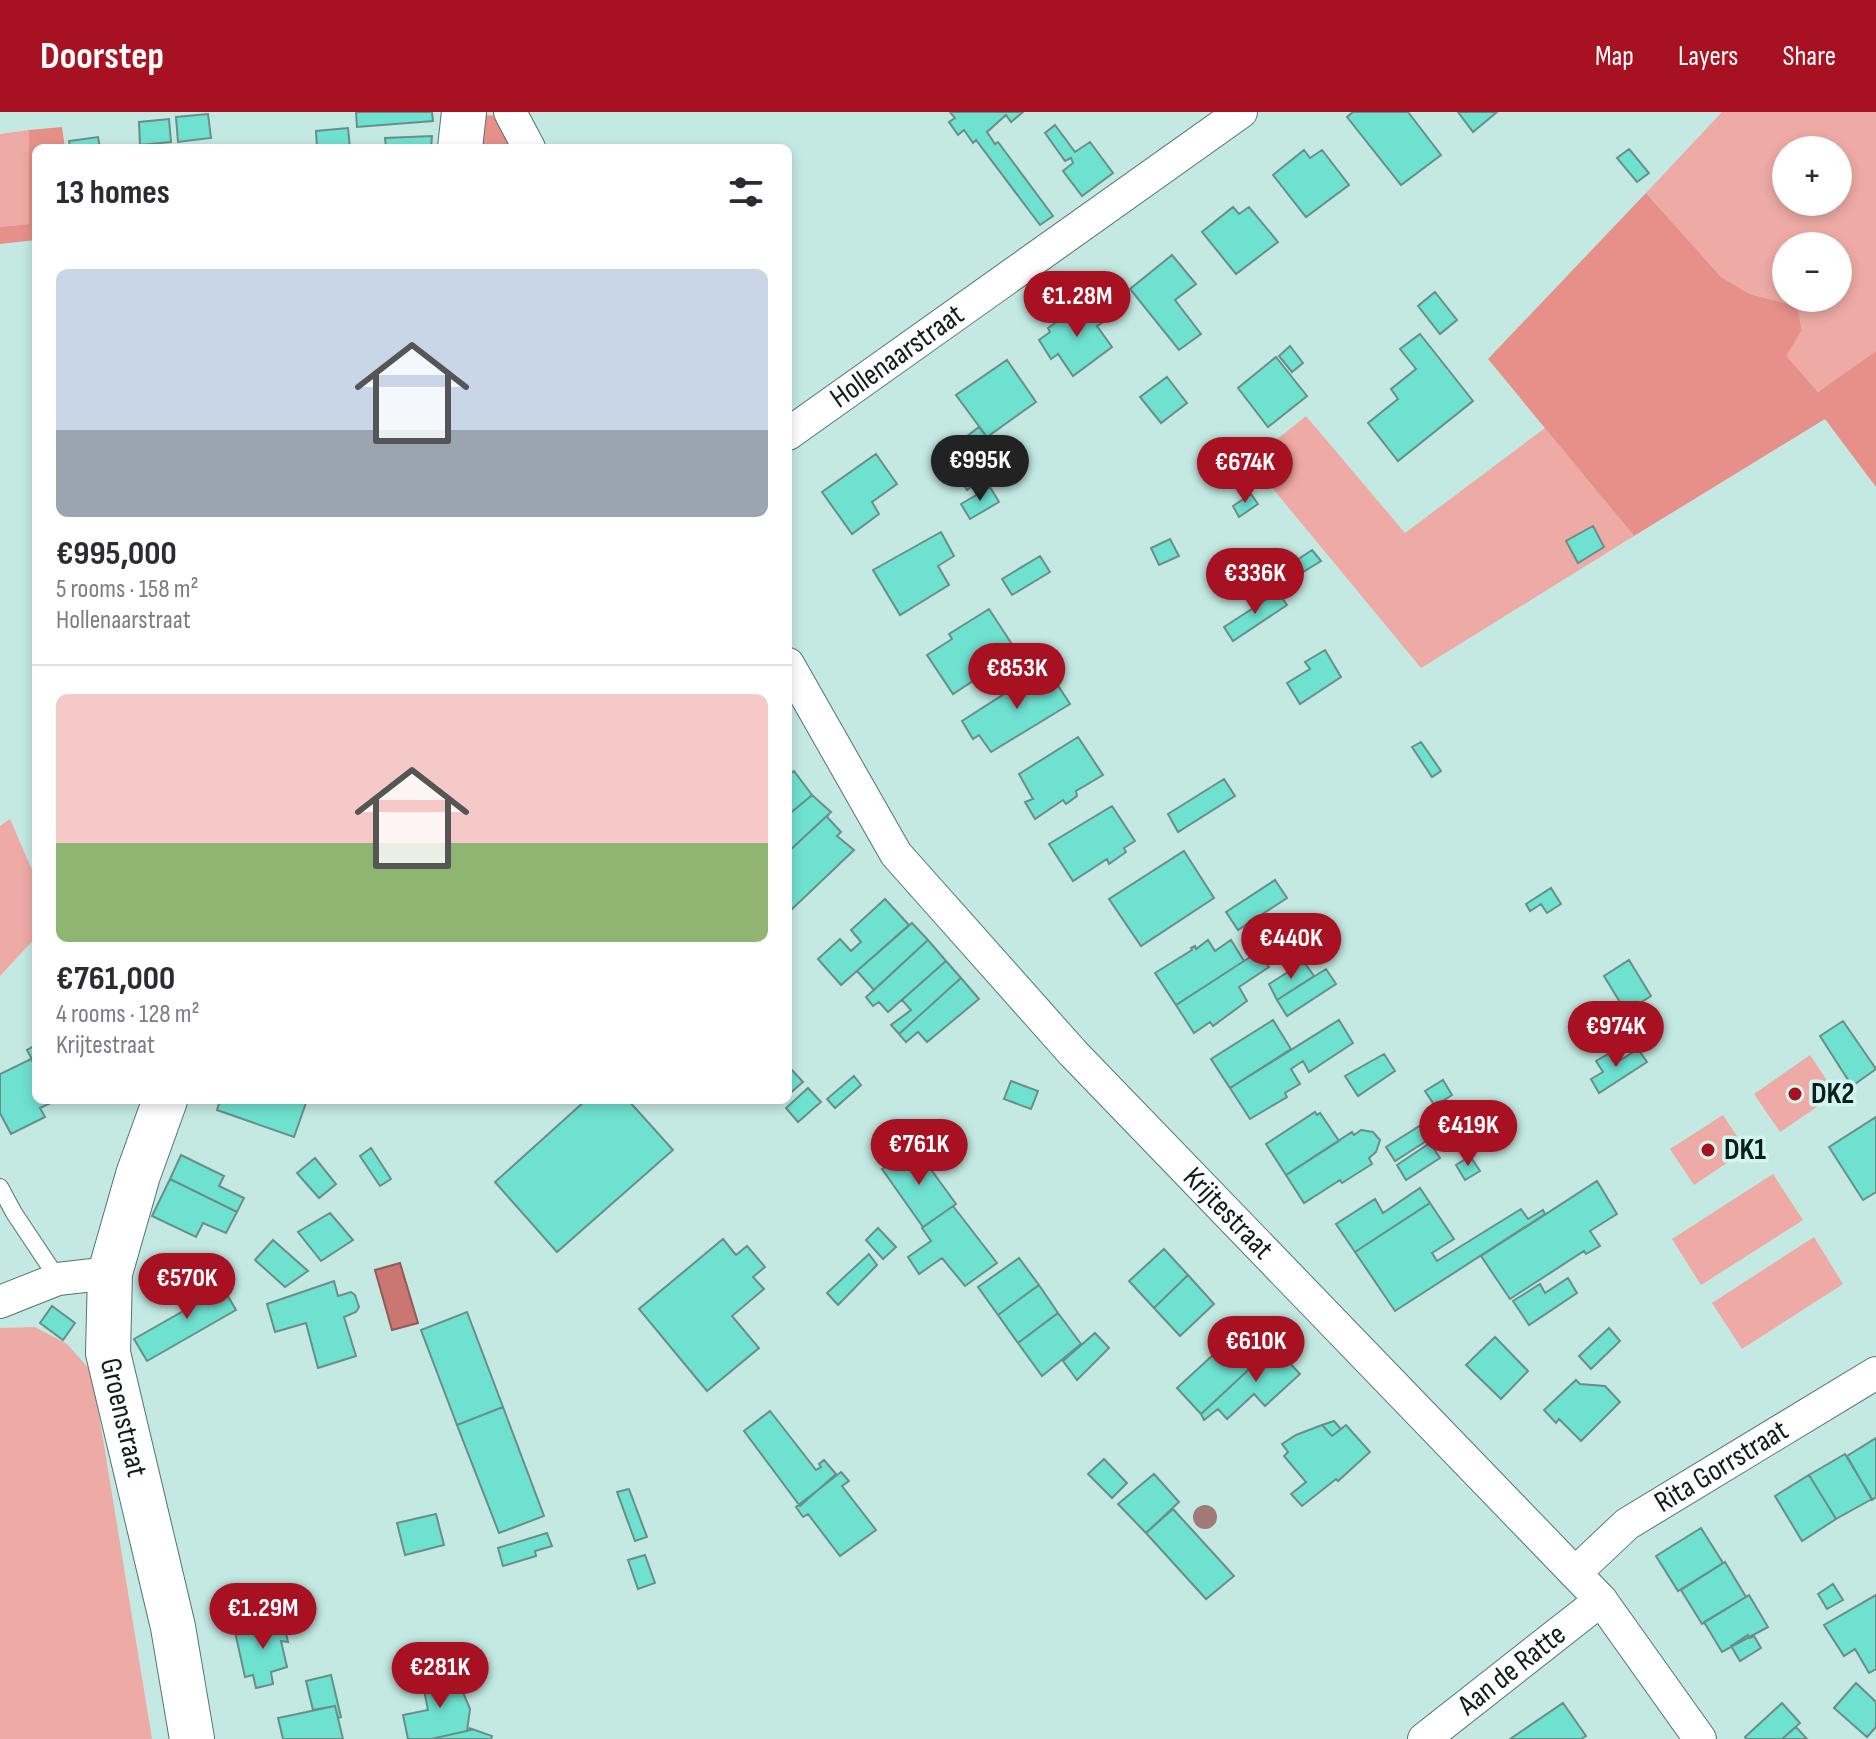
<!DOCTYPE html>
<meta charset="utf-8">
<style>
:root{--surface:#fff;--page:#f2f2f3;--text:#2b2b33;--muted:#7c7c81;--line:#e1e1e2;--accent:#a81121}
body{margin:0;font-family:"Sofia Sans Condensed",sans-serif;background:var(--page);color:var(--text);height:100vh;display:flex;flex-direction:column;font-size:30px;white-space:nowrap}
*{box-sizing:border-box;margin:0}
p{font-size:26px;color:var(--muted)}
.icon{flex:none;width:44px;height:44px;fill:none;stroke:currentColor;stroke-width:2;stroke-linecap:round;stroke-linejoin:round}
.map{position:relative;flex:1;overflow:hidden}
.side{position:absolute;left:32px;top:32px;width:760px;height:960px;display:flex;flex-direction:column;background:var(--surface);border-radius:12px;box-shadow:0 4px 12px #0003}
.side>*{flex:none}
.fabs{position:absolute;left:1772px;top:24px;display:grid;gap:16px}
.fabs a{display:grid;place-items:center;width:80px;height:80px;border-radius:50%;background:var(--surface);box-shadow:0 4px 12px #0003;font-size:40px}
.price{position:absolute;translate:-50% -68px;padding:0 18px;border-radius:28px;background:var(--accent);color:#fff;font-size:26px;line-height:52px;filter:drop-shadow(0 2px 4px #0008)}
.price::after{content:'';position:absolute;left:50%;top:48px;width:24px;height:18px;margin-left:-12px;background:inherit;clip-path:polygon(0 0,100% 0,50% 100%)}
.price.current{background:#222;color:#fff}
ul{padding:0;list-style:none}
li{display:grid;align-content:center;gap:16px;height:424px;padding:0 24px}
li+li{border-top:2px solid var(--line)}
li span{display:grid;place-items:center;height:248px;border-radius:12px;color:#555}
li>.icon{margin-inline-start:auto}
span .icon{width:144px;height:144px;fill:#fffc;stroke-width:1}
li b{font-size:34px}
h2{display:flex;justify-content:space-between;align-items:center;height:96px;padding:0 24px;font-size:34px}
header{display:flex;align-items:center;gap:48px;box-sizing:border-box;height:112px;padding:0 40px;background:var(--accent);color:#fff}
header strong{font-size:38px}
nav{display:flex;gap:44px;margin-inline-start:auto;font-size:28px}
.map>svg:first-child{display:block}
.green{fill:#eeaaa4;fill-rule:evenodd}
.forest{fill:#e7908a}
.water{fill:#ca7671;stroke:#925b57;stroke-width:2}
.building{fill:#6fe1d1;stroke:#6a8e88;stroke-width:2}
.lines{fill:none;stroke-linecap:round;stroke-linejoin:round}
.lane-casing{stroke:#527570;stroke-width:18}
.street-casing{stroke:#527570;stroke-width:34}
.secondary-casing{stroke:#527570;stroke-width:46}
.lane{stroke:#fff;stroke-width:16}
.street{stroke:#fff;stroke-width:32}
.secondary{stroke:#fff;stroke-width:44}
.tree{fill:#a17a78}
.poi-dot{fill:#a81121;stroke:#d0f7f0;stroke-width:3}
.labels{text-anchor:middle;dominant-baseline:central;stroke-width:7;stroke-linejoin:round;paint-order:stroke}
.street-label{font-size:30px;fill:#0f1d1b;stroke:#d0f7f0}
.poi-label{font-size:30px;font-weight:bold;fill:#0f1d1b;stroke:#d0f7f0;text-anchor:start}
</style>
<header>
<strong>Doorstep</strong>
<nav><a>Map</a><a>Layers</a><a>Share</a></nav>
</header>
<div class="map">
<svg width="1876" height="1627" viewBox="0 0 1876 1627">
<rect width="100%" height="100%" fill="#c3e9e2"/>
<path class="green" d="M1722,0h154v239l-58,41 -33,-36 17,-26 -5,-24 -47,-12 -29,-17 -75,-84zM1786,38h52v52h-52zM1786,134h52v52h-52z
M29,18v94l-29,3v-93z
M1306,304l99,117 140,-105 89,108 -213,132 -171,-207z
M10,707l26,60v58l-36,39v-150z
M1810,943l26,39 -56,38 -26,-38z
M1723,1003l23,35 -52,35 -24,-36z
M1773,1062l30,46 -102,65 -29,-46z
M1814,1125l29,47 -101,65 -30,-46z
M35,1215l32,17 25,28 60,367h-152v-411z"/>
<path class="forest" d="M482,3l16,1 19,32h-44z
M62,15l3,21h-29v92l-36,4v-17l29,-3v-94z
M1646,81l75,84 29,17 47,12 5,24 -16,26 32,36 58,-41v136l-51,-68 -191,117 -146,-177z"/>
<path class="water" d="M400,1151l18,60 -26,7 -17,-60z"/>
<path class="building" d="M356,0h76l1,9 -76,6z
M950,0h73l-12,10 -5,-7 -19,17 8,12 3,-2 55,74 -13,9 -64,-85 -3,3 -9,-13 -6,5 -9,-13 6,-4z
M1353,0h55l33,43 -40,30 -54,-68z
M1458,0h39l-24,20z
M208,2l3,24 -33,4 -2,-25z
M169,7l2,23 -31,3 -1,-23z
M1055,13l20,27 15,-10 23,31 -31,23 -19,-25 10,-8 -2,-5 -6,3 -20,-28z
M348,16l2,20h-33l-1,-17z
M432,24l-1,12h-45l-1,-10z
M98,25l2,11h-30l-1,-7z
M1629,37l20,24 -12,9 -20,-24z
M1304,38l6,8 12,-8 27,35 -43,32 -33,-42z
M1233,95l6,7 10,-7 29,35 -42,32 -34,-42z
M1172,143l24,29 -21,16 26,34 -22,16 -49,-61z
M1435,180l22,28 -17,14 -22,-28z
M1092,191l13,18 -8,5 15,21 -39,29 -15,-22 -7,5 -12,-19 11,-8 -2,-4 22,-16 3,4z
M1420,222l53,67 -75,60 -30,-38 30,-24 -7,-10 25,-20 -16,-20z
M1290,234l13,17 -11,9 -13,-16z
M1276,245l31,39 -39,31 -30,-39z
M1007,248l29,42 -49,35 -31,-42z
M1167,265l20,26 -26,20 -21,-26z
M979,315l15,20 -15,10 -13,-20z
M966,338l18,27 -17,13 -19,-28z
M876,342l21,30 -25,18 7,12 -27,20 -30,-42z
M990,375l9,15 -29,17 -9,-15z
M1251,382l7,10 -19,13 -6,-11z
M1593,414l11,21 -26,16 -12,-22z
M941,420l13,24 -16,10 11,19 -49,30 -27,-45z
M1170,427l9,17 -20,9 -8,-17z
M1312,438l9,11 -26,16 -7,-11z
M1040,444l10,16 -38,23 -10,-16z
M1282,454l9,15 -16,9 -8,-14z
M1278,480l9,13 -54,36 -9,-14z
M989,497l28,43 -64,42 -26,-39 25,-16 -3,-5z
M1325,538l16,27 -41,27 -13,-21 23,-14 -5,-7z
M1046,555l24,37 -79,48 -12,-17 -6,4 -11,-18z
M1078,625l25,38 -27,16 1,5 -11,8 -3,-4 -28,19 -10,-17 8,-3 -14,-25z
M1421,630l20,29 -9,6 -20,-30z
M794,659l18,24 -24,20v-39z
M1224,667l11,17 -57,36 -10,-18z
M812,683l19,17 -43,40v-37z
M1112,694l23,35 -11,7 2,4 -17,12 -2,-5 -34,22 -24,-37z
M829,702l-2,3 14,15 -4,4 17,14 -65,62 -1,-60z
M1184,739l30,47 -73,48 -32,-47z
M1275,768l12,18 -49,32 -12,-18z
M1551,776l10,16 -14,9 -6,-9 -11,7 -4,-7z
M885,787l24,26 -68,60 -23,-26 22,-20 11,12 10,-9 -10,-12z
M912,811l16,17 -54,50 -17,-19z
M928,828l18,21 -58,51 -9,-10 -6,4 -7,-9z
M1208,828l7,11 16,-11 13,21 -68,44 -21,-32 37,-23 -1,-2 4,-2 1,3z
M1258,840l11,15 -30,20 8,14 -34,25 -3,-4 -16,11 -18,-28z
M1629,848l22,36 -25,16 -22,-36z
M946,849l15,17 -62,56 -8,-9 20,-15 -9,-10z
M1304,850l10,14 -37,24 -8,-16z
M1326,857l10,15 -49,32 -10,-16z
M961,866l18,21 -52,43 -9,-10 -12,10 -7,-8z
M1273,908l18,29 -61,39 -19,-29z
M1339,908l14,23 -44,29 -6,-11 -12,8 9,15 -15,9 2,4 -37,22 -20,-31z
M1843,909l33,48 -24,17 -32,-50z
M36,933v22l-9,-17z
M1638,937l9,13 -48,31 -8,-14 12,-7 -7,-11 17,-10 6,10z
M1384,942l11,17 -37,25 -13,-20z
M31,947l5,8v33l19,1 -15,7 5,9 -34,17 -11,-21v-39z
M789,955l14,15 -15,13v-27z
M854,964l7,9 -26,23 -8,-9z
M1443,968l9,15 -17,11 -10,-15z
M1011,969l27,10 -7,18 -27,-10z
M808,976l13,14 -23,20 -12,-14z
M220,988h87l-13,37 -77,-27z
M586,988h42l45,50 -116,102 -62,-70z
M1315,1000l2,3 3,-2 19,28 -53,34 -20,-31z
M1437,1003l8,14 -50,32 -9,-14z
M1876,1005v75l-13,8 -34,-53z
M1361,1018l12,2 7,8 -4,12 -7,6 3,6 -30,19 -2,-3 -36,23 -18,-28 66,-43 2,3z
M1430,1031l10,15 -34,22 -9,-15z
M914,1034l42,58 -33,23 -41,-58z
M371,1036l20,31 -11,7 -20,-30z
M181,1043l43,21 -5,10 25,12 -7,14 -67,-33z
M1470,1044l10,15 -15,9 -9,-15z
M315,1046l21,26 -17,14 -22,-25z
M170,1067l67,33 -11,21 -23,-10 -7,14 -44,-21z
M1597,1069l20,33 -27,17 10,15 -14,8 -2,-3 -74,48 -29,-43z
M1420,1076l10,15 -75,49 -19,-28 39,-25 8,14z
M1430,1091l24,36 -22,14 5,8 84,-52 7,10 15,-9 2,4 -150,97 -40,-59z
M953,1094l44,57 -32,23 -23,-28 -23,16 -11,-17 23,-16 -9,-13z
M330,1101l23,27 -32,21 -23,-29z
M878,1116l18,19 -13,12 -17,-19z
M723,1127l13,16 11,-9 18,21 -12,10 11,12 -32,27 27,32 -52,43 -68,-82z
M273,1128l35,31 -23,16 -30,-27z
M1164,1137l24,26 -34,33 -25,-27z
M869,1142l8,11 -39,40 -11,-12z
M1019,1146l20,27 -41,30 -20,-28z
M1188,1163l26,29 -34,32 -26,-28z
M1568,1166l9,15 -48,32 -16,-24 27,-17 5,9z
M219,1169l17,29 -89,51 -13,-22 58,-33 -4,-8z
M334,1169l4,15 13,-4 4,3 4,12 -3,5 -12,5 12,39 -38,12 -12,-45 -31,9 -8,-28z
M1039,1173l19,28 -40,30 -20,-28z
M52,1194l23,17 -12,17 -23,-17z
M467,1200l36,95 -46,18 -36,-95z
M1058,1201l23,31 -39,32 -24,-33z
M1250,1209l24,25 -73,68 -24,-26z
M1609,1216l11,13 -29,28 -12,-13z
M1095,1221l14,15 -32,32 -14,-19z
M1495,1225l33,34 -27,28 -35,-34z
M1274,1234l26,28 -35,32 -11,-12 -27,25 -9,-10 -14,11 -3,-6z
M1576,1268l4,4 25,2 15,16 -39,39 -22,-22 -3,4 -12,-13z
M503,1295l41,109 -45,17 -42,-108z
M770,1299l46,59 5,-3 -2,-3 5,-4 12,14 -36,32 -56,-75z
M1334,1309l7,8 -9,7 -10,-11z
M1322,1313l10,11 14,-11 24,27 -32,29 -2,-2 -34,27 -11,-12 15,-12 -22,-26 4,-4 -6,-8 14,-9z
M1876,1326v59l-4,3 -25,-44z
M1845,1342l27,45 -36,20 -27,-44z
M1104,1347l23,24 -15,15 -24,-24z
M841,1360l8,9 -7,5 34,44 -36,26 -32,-42 -5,3 -7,-10z
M1154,1362l25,28 -33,31 -28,-29z
M1809,1363l27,44 -34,22 -27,-45z
M629,1377l18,48 -12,4 -18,-49z
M1173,1397l61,67 -28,23 -60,-66z
M436,1402l8,31 -39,10 -8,-32z
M1701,1416l22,35 -45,28 -22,-35z
M547,1421l5,13 -17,5 1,5 -33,10 -5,-18z
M645,1443l10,28 -17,6 -10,-29z
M1725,1450l21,35 -44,27 -21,-34z
M1833,1472l10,16 -16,9 -9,-15z
M1749,1483l19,32 -46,25 -18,-30z
M1876,1483v74l-7,4 -14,-24 -11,7 -20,-31z
M283,1507l5,23 -7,-1 6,26 -16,5 2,12 -17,4 -3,-13 -8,2 -10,-45z
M1748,1523l2,3 4,-2 7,12 -21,13 -9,-15z
M455,1561l15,36 -3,22 -36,8h-23l-5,-24 25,-5 -6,-30z
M331,1563l10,42 -3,1 -3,-12 -22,4 -7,-29z
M1856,1571l20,19v25l-9,10 -33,-29z
M1563,1591l23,33 -5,3h-71z
M1782,1591l18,20 -18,16h-36l-1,-2z
M335,1594l8,33h-60l-5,-21z
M1796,1615l11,12h-25z
M469,1616l23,8 -1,3h-60l40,-9z"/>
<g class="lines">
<g class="lane-casing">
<path id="lane" d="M0,1075l14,26 44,66"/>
</g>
<g class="street-casing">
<g id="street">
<path d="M510,0l19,36"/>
<path id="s1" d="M788,322l453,-322"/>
<path id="s2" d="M788,552l108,190 177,199 528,547 99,139"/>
<path d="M0,1190l58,-23 52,-6"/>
<path id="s3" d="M1575,1461l52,-49 249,-151"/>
<path id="s4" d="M1424,1627l177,-139"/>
</g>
</g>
<g class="secondary-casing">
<g id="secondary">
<path d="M460,36l4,-36"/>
<path id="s5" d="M165,988l-27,75 -28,98 -2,80 65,274 19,112"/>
</g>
</g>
<use href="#lane" class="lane"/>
<use href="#street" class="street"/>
<use href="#secondary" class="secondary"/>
</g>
<circle class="tree" cx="1205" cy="1405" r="12"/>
<g class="poi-dot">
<circle cx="1795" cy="982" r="8"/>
<circle cx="1708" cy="1038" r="8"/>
</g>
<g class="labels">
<g class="street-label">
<text stroke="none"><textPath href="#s1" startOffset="134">Hollenaarstraat</textPath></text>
<text stroke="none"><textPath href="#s2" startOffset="708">Krijtestraat</textPath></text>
<text stroke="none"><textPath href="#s5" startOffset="328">Groenstraat</textPath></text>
<text stroke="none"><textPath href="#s3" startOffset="182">Rita Gorrstraat</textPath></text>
<text stroke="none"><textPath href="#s4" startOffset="112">Aan de Ratte</textPath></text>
</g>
<g class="poi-label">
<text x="1811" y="982">DK2</text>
<text x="1724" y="1038">DK1</text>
</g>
</g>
</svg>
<div class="fabs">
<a>+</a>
<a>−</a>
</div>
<b class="price" style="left:1077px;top:227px">€1.28M</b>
<b class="price current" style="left:980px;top:391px">€995K</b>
<b class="price" style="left:1245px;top:393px">€674K</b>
<b class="price" style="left:1255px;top:504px">€336K</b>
<b class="price" style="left:1017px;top:599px">€853K</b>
<b class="price" style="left:1291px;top:869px">€440K</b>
<b class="price" style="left:1616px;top:957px">€974K</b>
<b class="price" style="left:1468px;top:1056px">€419K</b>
<b class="price" style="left:919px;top:1075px">€761K</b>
<b class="price" style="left:187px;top:1209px">€570K</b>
<b class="price" style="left:1256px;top:1272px">€610K</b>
<b class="price" style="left:263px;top:1539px">€1.29M</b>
<b class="price" style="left:440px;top:1598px">€281K</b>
<section class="side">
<h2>13 homes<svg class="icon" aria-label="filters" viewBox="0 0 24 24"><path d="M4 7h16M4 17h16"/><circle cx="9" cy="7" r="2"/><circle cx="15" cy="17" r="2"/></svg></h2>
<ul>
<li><span style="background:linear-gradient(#c9d6e8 65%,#9aa5b1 0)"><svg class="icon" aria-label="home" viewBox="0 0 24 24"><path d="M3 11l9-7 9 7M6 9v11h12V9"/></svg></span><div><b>€995,000</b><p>5 rooms · 158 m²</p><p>Hollenaarstraat</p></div></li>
<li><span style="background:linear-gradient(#f6c9c9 60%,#8fb573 0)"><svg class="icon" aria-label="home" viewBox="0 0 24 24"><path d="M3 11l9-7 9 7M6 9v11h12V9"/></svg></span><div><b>€761,000</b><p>4 rooms · 128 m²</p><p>Krijtestraat</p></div></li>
</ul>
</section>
</div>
